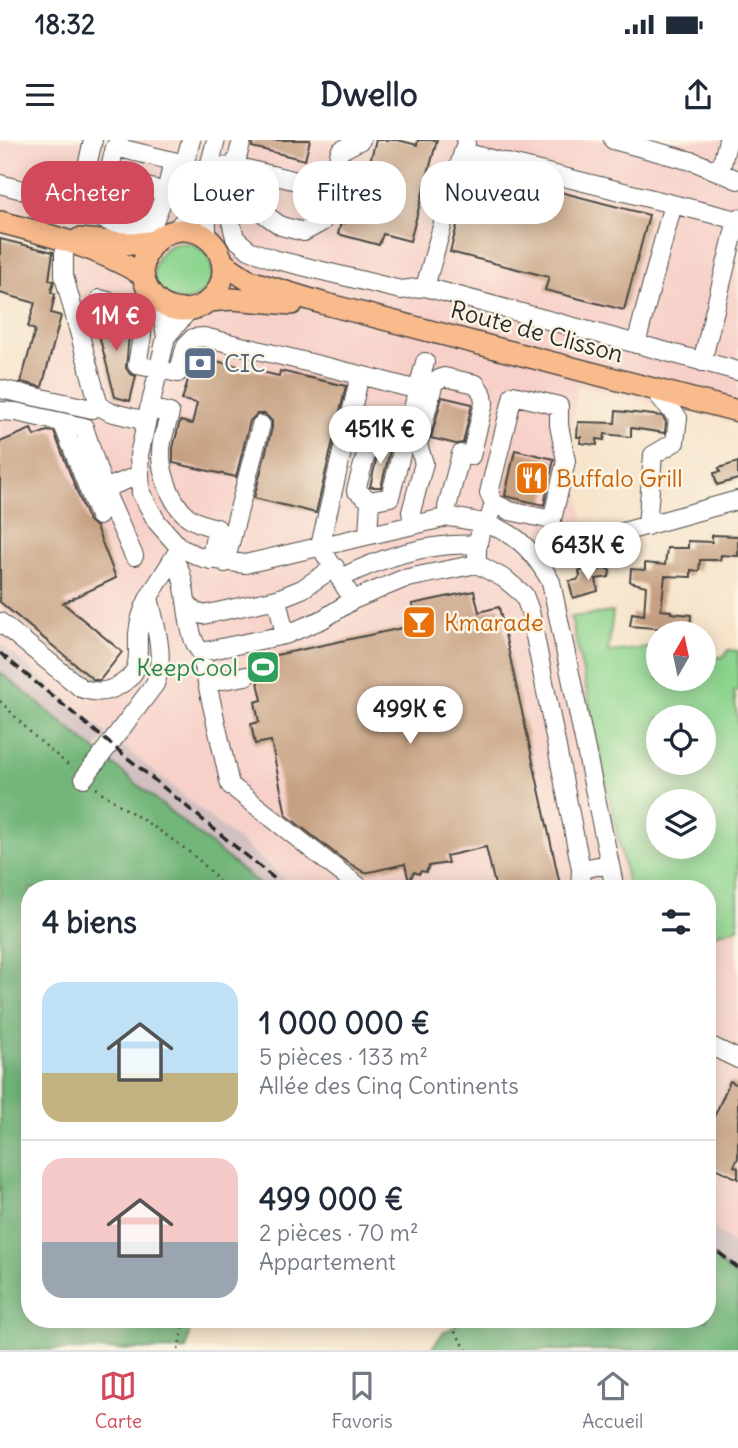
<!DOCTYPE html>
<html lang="fr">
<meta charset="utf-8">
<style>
:root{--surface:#fff;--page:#f6f6f7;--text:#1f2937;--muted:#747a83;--line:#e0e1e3;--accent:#d1495b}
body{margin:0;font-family:Delius,sans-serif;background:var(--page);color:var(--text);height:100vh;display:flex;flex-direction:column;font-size:26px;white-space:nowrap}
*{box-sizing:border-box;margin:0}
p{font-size:23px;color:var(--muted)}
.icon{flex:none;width:38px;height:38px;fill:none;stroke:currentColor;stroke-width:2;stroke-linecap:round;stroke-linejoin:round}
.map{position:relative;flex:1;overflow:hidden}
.details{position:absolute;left:21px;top:740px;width:695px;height:448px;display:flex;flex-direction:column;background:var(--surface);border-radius:28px;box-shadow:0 4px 18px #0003}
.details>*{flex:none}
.top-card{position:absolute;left:21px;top:21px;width:696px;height:63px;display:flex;gap:14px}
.needle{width:46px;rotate:9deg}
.buttons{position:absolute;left:646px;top:481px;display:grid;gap:14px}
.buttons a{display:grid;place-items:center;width:70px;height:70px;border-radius:50%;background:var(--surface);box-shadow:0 4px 18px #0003;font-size:35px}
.price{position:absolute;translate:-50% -60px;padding:0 16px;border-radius:24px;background:#fff;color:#222;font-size:23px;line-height:46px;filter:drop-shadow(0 2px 4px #0008)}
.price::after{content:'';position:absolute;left:50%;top:42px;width:21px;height:16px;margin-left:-10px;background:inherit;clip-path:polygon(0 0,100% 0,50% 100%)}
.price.active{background:var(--accent);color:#fff}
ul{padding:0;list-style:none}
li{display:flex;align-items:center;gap:21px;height:175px;padding:0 21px}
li+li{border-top:2px solid var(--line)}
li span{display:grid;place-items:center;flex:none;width:196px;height:140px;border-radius:21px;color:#555}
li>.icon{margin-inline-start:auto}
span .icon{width:84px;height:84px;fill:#fffc;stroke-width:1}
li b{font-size:30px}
h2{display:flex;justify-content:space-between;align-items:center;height:84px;padding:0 21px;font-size:30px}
.tag{padding:0 24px;border-radius:28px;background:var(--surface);box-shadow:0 4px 18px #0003;font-size:24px;line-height:63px}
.tag.active{background:var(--accent);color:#fff}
.status{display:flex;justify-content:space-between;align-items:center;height:49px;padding:0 35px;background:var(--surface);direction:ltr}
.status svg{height:19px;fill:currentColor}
header{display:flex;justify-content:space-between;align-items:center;height:91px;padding:0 21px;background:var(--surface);font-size:32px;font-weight:800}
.tabs{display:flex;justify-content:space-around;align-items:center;height:98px;border-top:2px solid var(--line);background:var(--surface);font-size:19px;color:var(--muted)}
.tabs a{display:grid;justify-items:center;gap:4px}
.tabs .active{color:var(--accent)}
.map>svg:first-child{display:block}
.built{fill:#f7d1c9}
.industrial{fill:#d2bfc1}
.green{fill:#8dd58f;stroke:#5c805d;stroke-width:2;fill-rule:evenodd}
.forest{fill:#72b67a;stroke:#4e7052;stroke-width:2}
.building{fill:#c6a082}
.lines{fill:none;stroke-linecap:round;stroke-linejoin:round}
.minor-casing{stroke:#494743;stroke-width:20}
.major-casing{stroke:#494743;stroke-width:24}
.path{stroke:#494743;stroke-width:2.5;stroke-dasharray:2 5;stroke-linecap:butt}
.minor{stroke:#fff;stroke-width:18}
.major{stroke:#fabb8c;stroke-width:21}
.rail{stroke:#2b2b2b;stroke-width:3.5;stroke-dasharray:10 5;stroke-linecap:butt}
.labels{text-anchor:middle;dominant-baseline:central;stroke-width:5;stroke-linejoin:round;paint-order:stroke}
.street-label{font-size:24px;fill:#2b2b2b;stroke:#fcf5e5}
.service-label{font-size:24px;fill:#4e5e75;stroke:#fcf5e5;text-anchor:start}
.food-label{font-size:24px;fill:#c56008;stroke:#fcf5e5;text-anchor:start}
.leisure-label{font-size:24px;fill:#27864d;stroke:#fcf5e5;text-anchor:end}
</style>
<div class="status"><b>18:32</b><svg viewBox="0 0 49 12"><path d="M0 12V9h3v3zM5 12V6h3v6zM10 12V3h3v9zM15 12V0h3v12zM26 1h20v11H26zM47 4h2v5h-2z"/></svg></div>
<header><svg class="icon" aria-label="menu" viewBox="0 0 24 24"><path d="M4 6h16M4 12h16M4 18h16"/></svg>Dwello<svg class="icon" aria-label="share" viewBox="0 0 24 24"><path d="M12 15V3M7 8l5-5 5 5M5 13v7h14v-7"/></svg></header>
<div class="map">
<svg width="738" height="1210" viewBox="0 0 738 1210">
<rect width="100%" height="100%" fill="#fcf5e5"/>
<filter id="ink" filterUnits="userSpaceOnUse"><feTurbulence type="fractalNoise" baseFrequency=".0143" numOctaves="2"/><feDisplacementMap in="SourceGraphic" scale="14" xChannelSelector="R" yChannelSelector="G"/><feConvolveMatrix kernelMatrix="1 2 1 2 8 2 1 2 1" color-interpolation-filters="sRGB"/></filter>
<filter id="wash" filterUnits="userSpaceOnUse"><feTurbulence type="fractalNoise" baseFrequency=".00686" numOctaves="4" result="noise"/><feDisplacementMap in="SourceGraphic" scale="28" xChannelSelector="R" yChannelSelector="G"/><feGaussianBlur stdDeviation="1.57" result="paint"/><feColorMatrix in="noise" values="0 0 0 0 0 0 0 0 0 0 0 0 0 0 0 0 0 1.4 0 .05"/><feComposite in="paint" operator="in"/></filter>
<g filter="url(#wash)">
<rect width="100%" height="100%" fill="#f6e4cb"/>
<path class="built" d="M0,0h738v283l-160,-37 -8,52 14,89 -29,27 44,188 30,147h-331l-298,-246v-247l15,1 21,-71 32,7 -10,-91 -58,-14z
M738,788v320l-31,-25v-287z"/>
<path class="industrial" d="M0,503l108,91 -12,15 -96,-77z
M121,604l177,145h-33l-157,-130z
M707,1083l31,25v30l-31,-25z"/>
<path class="green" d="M154 132a29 29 0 1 1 58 0a29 29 0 1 1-58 0Z
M613,472l-5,40 50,-5v32h46v-19l21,-4 3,-6 10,1v40h-4l4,34v203l-31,8v-47h-78l-58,-272zM658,578h46v45h-46zM658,662h46v45h-46z"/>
<path class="forest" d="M0,532l265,217h-235v431h162l-6,29 -186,1z
M707,1113l31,25v72h-308l13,-17 22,-13h242z"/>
<g id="blocks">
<path class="building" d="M253,0h57l-5,20 -53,-13z
M376,0h22l19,5 1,-5h19l-27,101 -27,-7 -4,11 -41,-11 3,-12 4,1 9,-34 -11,-3 3,-11 19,4z
M472,29l177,46 -25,95 -79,-20 4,-13 -99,-25z
M105,51l16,4 1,-3 28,8 -5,12 -11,3 -17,-4 1,-4 -16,-4z
M0,99l53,13 -4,28 5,1 -3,11 4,2 -4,19 10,3 -19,71 -21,-5 14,-52 -7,-3 7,-24 -35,-10z
M93,172l34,9 3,3 -4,44 4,6 6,2 -6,25 -15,-4z
M195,216l84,20 1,-5 66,15 -30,127 -62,-15 18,-70v-7l-7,-7h-8l-7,7 -14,56 -63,-14v-15l7,-27 12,3 5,-21 -15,-3z
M442,257l30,7 -9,39 -7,1 -25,-6z
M616,271l46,5 4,6 -1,11 -34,-5v9l-26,-3 -1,6 -7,-1v6l-17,-2 1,-6h-4l1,-15 37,1z
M31,289l3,7 13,-5 7,1 34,88 8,7 20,51 -53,25 59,49 -22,28h-6l-94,-78v-160z
M383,306l7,4 -9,37h-11l7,-31 -2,-8z
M515,310l39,9 -10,46 -39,-9z
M738,322v17l-21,6 -3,-12 6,-1 -1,-4z
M712,395l26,1v20l-17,-1 -1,5h-20l-1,11 -8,-1v7l-26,-1 -4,34 10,1v2l20,2 -1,16 -60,-5 2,-13 12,2 2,-29 -16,-4 1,-13 14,1v-7l20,2 2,-17h21v-7l24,1z
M606,428l4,3 -1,6 -13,2 2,12 -25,7 -4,-17 8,-1 3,-4 -1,-5 14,-2 1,2z
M474,451l5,21 20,-5 62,282h-65l-10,-42 -40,9 2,7 -19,3 -3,6 -5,-1 -2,3 -5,-2 -5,10 -4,-18 -40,9 -24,-15 -55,-43 -15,-74 -16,3 -4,-20 8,-2 -4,-20 7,-2 -9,-40 163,-35 -4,-21z
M730,941l8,4v73l-4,8 4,2v11l-31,-15v-31z"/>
</g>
</g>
<g filter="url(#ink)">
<use href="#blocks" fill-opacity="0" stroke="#494743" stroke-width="2"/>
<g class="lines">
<g class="minor-casing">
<path id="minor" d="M613,0l82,22 43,18
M466,3l-3,9 274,68 1,-2
M463,12l-38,135 313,84
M184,25l7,-25
M235,26l7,-26
M209,27l26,-1 70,17
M720,32l8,-32
M85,35l8,-35
M68 48a13 13 0 1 1 26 0a13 13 0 1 1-26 0Z
M0,44l26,7 43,-7
M231,50v31l4,17 14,12 24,9 128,31 24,-3
M166,52l-58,-15 7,-30 58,14
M84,60c2,15 33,27 48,27 7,0 16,-3 22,-6l12,-29 7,-31 35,13 73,52 23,6 18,-10 18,-71 21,-11
M175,91c23,-26 33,-58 41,-91
M207,98v-53
M64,113v23l35,130 11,6 36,9
M100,159c51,13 45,19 37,66l41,8 8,-28 7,-7 11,-1 156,38 -40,171 33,54
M160,163l6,34
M189,170l-23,27 -27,118 2,38 16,29 23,26 23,10 42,6 203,-47c53,6 77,18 103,65l64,307
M636,204l37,-140
M702,222l35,-142
M360,235l58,15
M0,249l92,20 7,-3
M149,268l21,5c-3,12 -9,26 -9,38 -1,20 10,52 26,65 9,7 20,10 30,12l-7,32
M0,271l16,1 68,15 20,62
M62,282l37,94
M366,314l-10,36 14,11
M482,382l-5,27v15l28,15 19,16 6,16 51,258 28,-5
M413,383l-2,-11 13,-49 -6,-18 15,-59 2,-5 9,-4 32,7 7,11 1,8 -13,53 -10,-2 -14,53 1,10
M488,384l6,-21 -5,-10 24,-98 46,11v19l7,36 -14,59 -42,-9 -16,-8
M647,386l6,-71 22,-13 3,-24 -25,-29
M368,394l2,-33 20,-4 35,-135
M591,401l147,-41
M134,416l-30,-67 35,-14
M173,419c3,5 7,10 8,15 7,20 5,64 20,78l84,-17 38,-16 30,-19 50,-21 74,-15
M225,423l36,-138
M341,438c42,-21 89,-36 137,-33
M277,459l8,36
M187,463l7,8 9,4 74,-16 25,-10 33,-22
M0,482l81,66c14,5 24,5 37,-2 25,-14 19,-28 20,-52 1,-14 5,-25 11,-37
M201,512l6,31 39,-7
M207,543l23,102 132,104
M84,638l71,-94c11,-29 0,-58 -6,-87l29,-46
M580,749l1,-20
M707,904l31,15"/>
</g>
<g class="major-casing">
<path id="major" d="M0,82c51,13 98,26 143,53
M143 130a40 40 0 1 1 80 0a40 40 0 1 1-80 0Z
M79,99l55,5 22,-3
M223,123l27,18 72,22 416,108
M209,161l23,-2 60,5"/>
</g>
<path class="path" d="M547,410l30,-5
M0,561l35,36 37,31
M96,648c34,27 110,65 127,101
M447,1180l20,30
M178,1210l7,-30"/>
<use href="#minor" class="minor"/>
<use href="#major" class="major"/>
<path class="rail" d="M0,513l287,236
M707,1103l31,25"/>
</g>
</g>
<defs>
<g id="bank-square" transform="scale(1.75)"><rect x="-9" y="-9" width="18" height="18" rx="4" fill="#5c6f8a" stroke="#fcf5e5"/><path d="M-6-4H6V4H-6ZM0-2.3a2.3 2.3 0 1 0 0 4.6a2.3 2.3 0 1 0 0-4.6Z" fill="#fff"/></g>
<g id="restaurant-square" transform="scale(1.75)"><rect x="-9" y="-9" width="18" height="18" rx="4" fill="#e8710a" stroke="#fcf5e5"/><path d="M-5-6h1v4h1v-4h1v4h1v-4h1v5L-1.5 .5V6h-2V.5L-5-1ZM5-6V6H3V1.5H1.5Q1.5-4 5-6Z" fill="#fff"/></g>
<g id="bar-square" transform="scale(1.75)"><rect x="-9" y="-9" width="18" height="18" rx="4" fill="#e8710a" stroke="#fcf5e5"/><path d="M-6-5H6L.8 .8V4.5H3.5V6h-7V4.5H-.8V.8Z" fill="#fff"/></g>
<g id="stadium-square" transform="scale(1.75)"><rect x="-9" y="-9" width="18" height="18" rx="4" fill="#2e9e5b" stroke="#fcf5e5"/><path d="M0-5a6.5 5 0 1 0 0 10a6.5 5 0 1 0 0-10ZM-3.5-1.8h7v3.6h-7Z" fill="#fff"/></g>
</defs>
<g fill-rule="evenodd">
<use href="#bank-square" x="200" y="223"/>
<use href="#restaurant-square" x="532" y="338"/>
<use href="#bar-square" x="419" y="482"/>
<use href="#stadium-square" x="263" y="527"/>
</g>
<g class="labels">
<g class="street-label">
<text transform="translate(537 191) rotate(15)">Route de Clisson</text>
</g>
<g class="service-label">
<text x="224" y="223">CIC</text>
</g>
<g class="food-label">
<text x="556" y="338">Buffalo Grill</text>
<text x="444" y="482">Kmarade</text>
</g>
<g class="leisure-label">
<text x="238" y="527">KeepCool</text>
</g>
</g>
</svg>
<div class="buttons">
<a><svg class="needle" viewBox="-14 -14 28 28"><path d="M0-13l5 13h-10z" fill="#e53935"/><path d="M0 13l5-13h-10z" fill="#747a83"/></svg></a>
<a><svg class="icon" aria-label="locate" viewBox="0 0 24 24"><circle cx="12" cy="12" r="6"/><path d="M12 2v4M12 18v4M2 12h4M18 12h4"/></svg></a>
<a><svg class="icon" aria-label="layers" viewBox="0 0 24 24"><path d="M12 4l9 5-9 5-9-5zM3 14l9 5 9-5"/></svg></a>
</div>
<b class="price active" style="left:116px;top:213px">1M €</b>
<b class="price" style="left:380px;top:326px">451K €</b>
<b class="price" style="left:588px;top:442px">643K €</b>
<b class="price" style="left:410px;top:606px">499K €</b>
<div class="top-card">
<a class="tag active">Acheter</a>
<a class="tag">Louer</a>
<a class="tag">Filtres</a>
<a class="tag">Nouveau</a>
</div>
<section class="details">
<h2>4 biens<svg class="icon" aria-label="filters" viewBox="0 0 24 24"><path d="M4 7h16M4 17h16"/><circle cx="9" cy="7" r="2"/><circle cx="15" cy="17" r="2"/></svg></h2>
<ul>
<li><span style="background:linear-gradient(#bfe0f5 65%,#c2b280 0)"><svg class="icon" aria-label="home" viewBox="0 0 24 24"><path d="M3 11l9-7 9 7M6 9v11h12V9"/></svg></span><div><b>1 000 000 €</b><p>5 pièces · 133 m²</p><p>Allée des Cinq Continents</p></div></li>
<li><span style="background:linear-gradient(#f6c9c9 60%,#9aa5b1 0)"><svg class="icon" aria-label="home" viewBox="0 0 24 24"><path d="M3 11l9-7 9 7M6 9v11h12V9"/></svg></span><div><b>499 000 €</b><p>2 pièces · 70 m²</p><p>Appartement</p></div></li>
</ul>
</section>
</div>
<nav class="tabs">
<a class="active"><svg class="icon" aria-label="map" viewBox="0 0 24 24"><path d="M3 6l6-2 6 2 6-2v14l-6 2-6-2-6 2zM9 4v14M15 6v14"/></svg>Carte</a>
<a><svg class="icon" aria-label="saved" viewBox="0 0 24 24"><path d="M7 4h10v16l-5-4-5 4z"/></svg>Favoris</a>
<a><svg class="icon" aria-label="home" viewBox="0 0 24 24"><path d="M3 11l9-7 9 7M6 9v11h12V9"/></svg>Accueil</a>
</nav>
